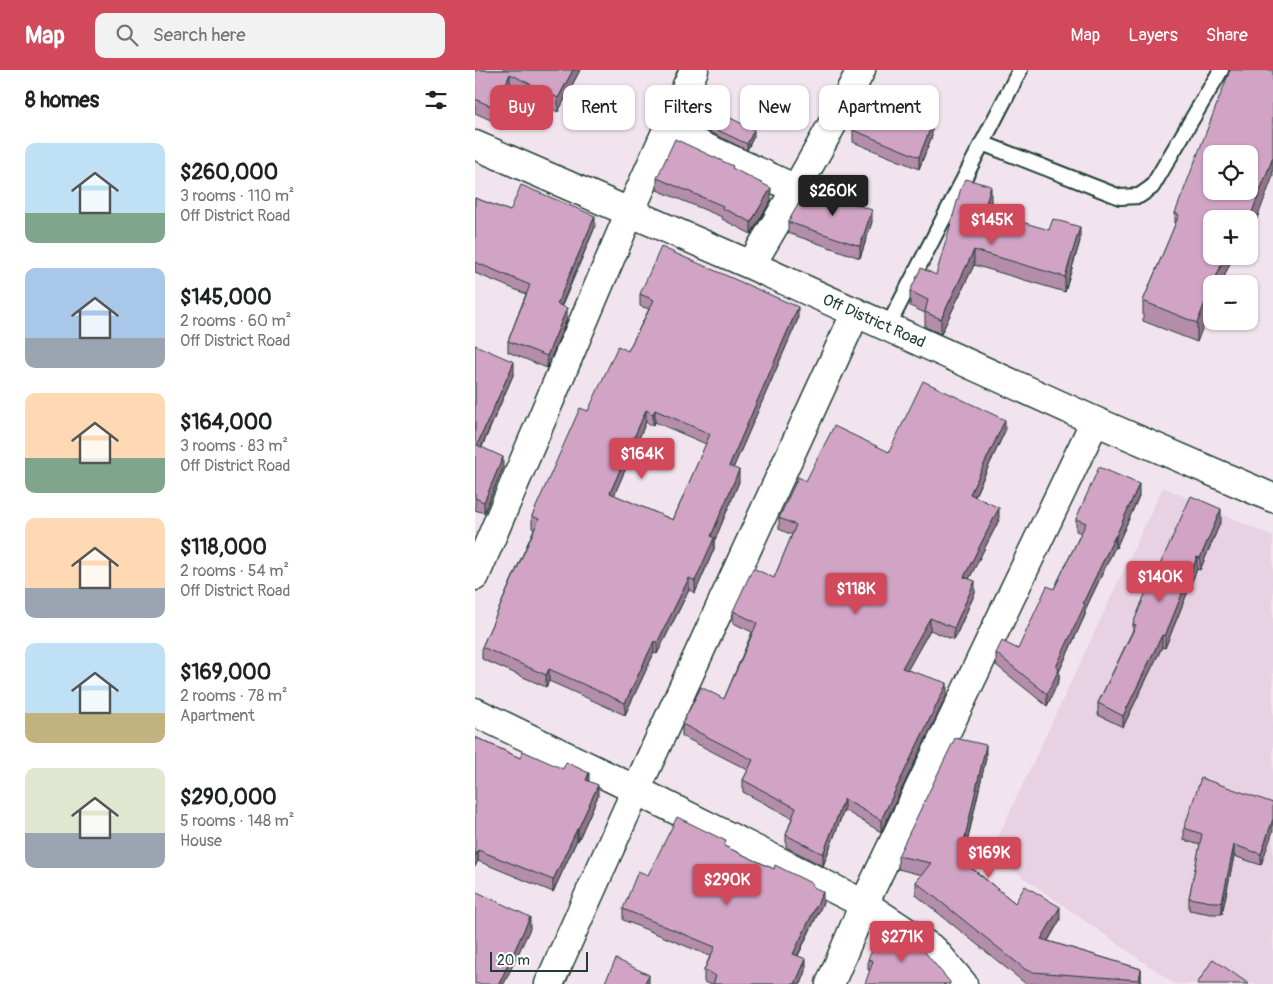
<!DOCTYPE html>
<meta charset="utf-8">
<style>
:root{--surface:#fff;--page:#f2f2f2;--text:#202124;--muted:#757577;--accent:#d1495b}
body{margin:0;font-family:Pangolin,sans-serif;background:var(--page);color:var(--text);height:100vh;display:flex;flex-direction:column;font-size:19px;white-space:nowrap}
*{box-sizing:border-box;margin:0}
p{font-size:16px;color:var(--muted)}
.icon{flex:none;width:28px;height:28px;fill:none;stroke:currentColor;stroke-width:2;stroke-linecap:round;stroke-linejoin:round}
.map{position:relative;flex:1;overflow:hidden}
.sheet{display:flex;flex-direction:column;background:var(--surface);width:475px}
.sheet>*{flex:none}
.top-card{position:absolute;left:15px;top:15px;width:475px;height:45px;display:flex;gap:10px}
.buttons{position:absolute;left:728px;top:75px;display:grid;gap:10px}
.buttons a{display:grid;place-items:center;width:55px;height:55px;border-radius:10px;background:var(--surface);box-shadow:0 1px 4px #0004;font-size:25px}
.scale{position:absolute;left:15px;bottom:12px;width:98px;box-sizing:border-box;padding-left:5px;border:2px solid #1f3d34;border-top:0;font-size:14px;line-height:18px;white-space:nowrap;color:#1f3d34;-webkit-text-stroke:4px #fff;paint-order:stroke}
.price{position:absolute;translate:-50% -42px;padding:0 11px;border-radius:5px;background:var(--accent);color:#fff;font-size:16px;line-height:32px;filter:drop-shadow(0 1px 2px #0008)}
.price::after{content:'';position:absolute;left:50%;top:30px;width:15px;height:11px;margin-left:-8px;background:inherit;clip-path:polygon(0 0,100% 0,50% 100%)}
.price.current{background:#222;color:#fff}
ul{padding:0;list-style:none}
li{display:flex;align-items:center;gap:15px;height:125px;padding:0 25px}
li span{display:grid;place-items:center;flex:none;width:140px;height:100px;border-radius:10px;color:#555}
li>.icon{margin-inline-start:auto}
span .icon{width:60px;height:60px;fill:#fffc;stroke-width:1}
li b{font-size:21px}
h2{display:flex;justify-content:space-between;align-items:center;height:60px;padding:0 25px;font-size:21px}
.chip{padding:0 18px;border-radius:10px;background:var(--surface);box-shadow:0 1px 4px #0004;font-size:18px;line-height:45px}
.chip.current{background:var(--accent);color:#fff}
header{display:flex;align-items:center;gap:30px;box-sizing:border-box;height:70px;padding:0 25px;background:var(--accent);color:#fff}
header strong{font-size:24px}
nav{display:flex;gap:28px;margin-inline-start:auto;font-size:18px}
.search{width:350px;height:45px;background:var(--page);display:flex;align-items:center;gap:12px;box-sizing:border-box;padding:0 18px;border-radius:10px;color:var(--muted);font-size:19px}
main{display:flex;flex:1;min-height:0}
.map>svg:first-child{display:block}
.built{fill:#e7d1e2}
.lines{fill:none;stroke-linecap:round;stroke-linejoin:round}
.lane-casing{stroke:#1f3d34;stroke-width:18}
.street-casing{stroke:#1f3d34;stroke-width:31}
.lane{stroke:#fff;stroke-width:14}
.street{stroke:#fff;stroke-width:28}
.wall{fill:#b48daa;stroke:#1f3d34;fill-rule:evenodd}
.shaded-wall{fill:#92738b;stroke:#1f3d34}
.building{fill:#d1a4c6;stroke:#1f3d34;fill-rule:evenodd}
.labels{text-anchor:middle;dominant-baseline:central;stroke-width:4.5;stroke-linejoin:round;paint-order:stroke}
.street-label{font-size:16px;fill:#1f3d34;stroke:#fff}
</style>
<header>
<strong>Map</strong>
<div class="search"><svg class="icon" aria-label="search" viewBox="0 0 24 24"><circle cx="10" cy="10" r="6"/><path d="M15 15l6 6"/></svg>Search here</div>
<nav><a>Map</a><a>Layers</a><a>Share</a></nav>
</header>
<main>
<section class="sheet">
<h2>8 homes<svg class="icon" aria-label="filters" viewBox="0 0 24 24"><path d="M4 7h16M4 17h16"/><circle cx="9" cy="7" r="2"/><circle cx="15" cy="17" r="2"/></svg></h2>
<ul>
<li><span style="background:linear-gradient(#bfe0f5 70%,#7fa58c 0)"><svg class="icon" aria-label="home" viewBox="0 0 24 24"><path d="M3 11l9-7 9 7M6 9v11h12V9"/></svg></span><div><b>$260,000</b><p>3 rooms · 110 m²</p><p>Off District Road</p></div></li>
<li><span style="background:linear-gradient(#a9c7e8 70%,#9aa5b1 0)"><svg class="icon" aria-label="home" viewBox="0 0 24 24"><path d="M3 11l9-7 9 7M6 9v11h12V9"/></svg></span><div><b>$145,000</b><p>2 rooms · 60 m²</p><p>Off District Road</p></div></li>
<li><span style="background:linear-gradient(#ffd9b3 65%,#7fa58c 0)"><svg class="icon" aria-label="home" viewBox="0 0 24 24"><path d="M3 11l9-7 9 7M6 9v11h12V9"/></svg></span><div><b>$164,000</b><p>3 rooms · 83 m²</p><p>Off District Road</p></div></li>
<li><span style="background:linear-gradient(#ffd9b3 70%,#9aa5b1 0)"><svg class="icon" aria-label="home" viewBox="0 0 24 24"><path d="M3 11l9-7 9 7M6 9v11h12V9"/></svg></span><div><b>$118,000</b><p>2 rooms · 54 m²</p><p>Off District Road</p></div></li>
<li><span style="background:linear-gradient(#bfe0f5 70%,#c2b280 0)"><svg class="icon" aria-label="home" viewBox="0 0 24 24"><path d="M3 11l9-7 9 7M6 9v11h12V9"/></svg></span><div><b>$169,000</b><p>2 rooms · 78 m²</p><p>Apartment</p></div></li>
<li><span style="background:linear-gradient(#dfe7d0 65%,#9aa5b1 0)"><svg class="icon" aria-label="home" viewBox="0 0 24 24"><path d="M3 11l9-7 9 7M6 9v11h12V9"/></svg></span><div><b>$290,000</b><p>5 rooms · 148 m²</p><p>House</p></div></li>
</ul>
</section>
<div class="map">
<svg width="798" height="914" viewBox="0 0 798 914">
<rect width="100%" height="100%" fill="#f1e4ee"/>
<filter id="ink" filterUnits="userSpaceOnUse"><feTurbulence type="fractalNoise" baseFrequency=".02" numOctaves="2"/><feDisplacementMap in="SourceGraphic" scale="10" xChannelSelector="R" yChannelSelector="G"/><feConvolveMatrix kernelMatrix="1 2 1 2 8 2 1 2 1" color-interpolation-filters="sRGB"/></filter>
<g filter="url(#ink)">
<path class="built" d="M688,417l110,50v447h-98l-185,-130z"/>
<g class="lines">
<g class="lane-casing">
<path id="lane" d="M507,73l138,54 19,-1 13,-9 69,-117
M413,256l132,-256"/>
</g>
<g class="street-casing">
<path id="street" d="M192,60l129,59
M0,75l276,120 344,156 178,77
M276,195c38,-64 76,-128 110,-195
M0,506l155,-364 64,-142
M0,642l161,78 228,114 70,46 29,34
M74,914l87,-194 220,-478
M355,914l34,-80 231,-483"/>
</g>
<use href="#lane" class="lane"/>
<use href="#street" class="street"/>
</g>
<path class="wall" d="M0,0h105l-22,42 -48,-24 -15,34 -20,-9z
M232,55l47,11 -7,14 -40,-19z
M378,60l79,6 -13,33 -66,-27z
M258,99l38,31 -20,34 -29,-15v-2l-65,-27v-12z
M0,128l35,13 85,16 -33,79 5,13 -20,49 -39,-16v-11l18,-47 -51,-21z
M516,131l-3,11 92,29 -15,51 -91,-27 -33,69 -16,-7v-14l-15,-7v-15l26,-16z
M700,143l36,6 22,37 -12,28h-10l-14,58 -54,-21v-20l32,-76z
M313,152h84l-12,36 -72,-25z
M165,224l158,25 -65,149 6,14 -25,60v7l-19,44 -6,-3 -32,64 -3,-1 -29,62 -76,-34 -3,6 -64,-28v-12l52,-118 -2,-1v-12l56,-105 40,-60 21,-42 -9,-3zM171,352l7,4 2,-4 51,22 -33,76 -59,-25z
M0,275l39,28 -32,74 21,21 -19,45 -9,-3z
M530,361l-30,65 24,24 -30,59 6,14 -21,47 -24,-10 -23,40 40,25 -66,137 -37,-22 -21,56 -37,-19v-12l6,-17 -49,-26v-12l5,-10 -66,-34v-12l42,-25 28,-67 -19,-9v-12l41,-33 18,-43 -13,-6v-11l27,-37 83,-29z
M664,426l-23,52 -1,-1 -30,63v5l-26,57v8l-12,26 -51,-41v-12l22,-4 36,-60 27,-56 -5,-2v-12z
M746,451l-21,49 -3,-1 -32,79 -3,-1 -39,80 -25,-12v-12l35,-73v-6l21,-46z
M0,667l45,21 69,23 9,15 -20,45 -1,-1 -24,52 -75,-31z
M511,688l-23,103 52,42 45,17 -12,21 93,28v15h-115l-110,-89v-13l6,-7 -24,-6v-13z
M798,733l-12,62 -27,-9 -12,58h-11l-22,-4v-12l11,-53 -16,-5v-12z
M251,777l87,40 10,16 -25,53 8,15 -5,13h-92l-5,-2v-12l6,-14 -87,-36v-11l25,-34z
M393,889l82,25 -81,-14h-1z"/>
<path class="shaded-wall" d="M98,0h7l-22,42v-14z
M35,4v14l-15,34v-14z
M457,54v12l-13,33v-12z
M279,60v6l-7,14v-6z
M798,87v19l-24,64v-20z
M516,116v15l-7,24v-14z
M296,118v12l-20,34v-12z
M397,140v12l-12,36v-12z
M120,146v11l-38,88v-11z
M605,157v14l-15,51v-15z
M499,180v15l-33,69v-15z
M750,186h8l-12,28h-8z
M736,218v19l-14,35v-19z
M323,237v12l-69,159v-12z
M92,238v11l-20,49v-12z
M39,292v11l-37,84v-12z
M171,340v12l-36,83v-12z
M180,340v12l-2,4v-12z
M530,350v11l-35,75v-12z
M28,387v11l-19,45v-11z
M264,400v12l-25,60v7l-19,44v-12l16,-45z
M664,414v12l-23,52v-12z
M524,438v12l-35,69v-12z
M746,439v12l-21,49v-12z
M640,466v11l-30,63v5l-26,57v8l-12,26v-12l9,-27 27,-64z
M722,487v12l-32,79v-12z
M214,508v12l-32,64v-11z
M500,511v12l-21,47v-12z
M455,548v12l-28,50v-12z
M687,565v12l-39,80v-11z
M179,571v12l-29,62v-12z
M74,599v12l-3,6v-12z
M472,613v12l-66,137v-12z
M511,675v13l-26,114v-13z
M114,703v12l-3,-5z
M123,715v11l-20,45v-12z
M369,729v11l-21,56v-12z
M798,749v12l-12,34v-11z
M102,759v11l-24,52v-12z
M759,775v11l-12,58v-12z
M3,780v11l-3,6v-11z
M348,822v11l-30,62v-11z
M585,837v13l-19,32v-13z
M55,847v12l-26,55h-5z
M331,889v12l-5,13h-6z
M666,899v15h-2v-4z
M174,905v9h-5z"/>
<path class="building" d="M0,0h98l-15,28 -48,-24 -15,34 -20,-9z
M755,0h43v87l-24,63v-1h-38v37h14l-12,28h-2v4l-14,35 -54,-22 36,-86 -4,-2zM736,84h38v37h-38z
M393,28l64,26 -13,33 -66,-27z
M240,40l39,20 -7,14 -40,-19z
M200,69l58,27 -1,2 39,20 -20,34 -29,-14 1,-2 -66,-28z
M491,109l25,7 -7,25 65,19 4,-11 27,8 -15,50 -91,-27 -33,69 -16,-7 3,-12 -18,-9 11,-23 15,7 25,-87z
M46,115l74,31 -38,88 10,4 -20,48 -39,-15 22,-56 -55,-23v-64l35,13z
M336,119l61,21 -12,36 -72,-24 11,-19 6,2z
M186,177l137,60 -69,159 10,4 -28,66 3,2 -19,43 -6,-3 -32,65 -3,-2 -29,62 -76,-34 -3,6 -64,-28 57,-128 -7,-3 48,-108 8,3 30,-65 10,5 26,-51 -14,-6zM171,340l7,4 2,-4 55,24 -37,86 -63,-27z
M0,275l39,17 -37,83 26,12 -19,45 -9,-4z
M448,311l82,39 -35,74 29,14 -35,69 11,4 -21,47 -24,-10 -28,50 45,15 -66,137 -37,-21 -21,55 -37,-19 10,-27 -53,-28 10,-20 -71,-36 19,-37 23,12 33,-76 -24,-12 20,-43 21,10 22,-53 -17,-7 19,-41 8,4 28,-55 55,26z
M624,397l40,17 -23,52h-1l-32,67 2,1 -29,63 3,2 -12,25 -51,-41 6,-12 16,8 29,-63 7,3 32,-66 -10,-4z
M716,426l30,13 -21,49 -3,-1 -32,79 -3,-1 -39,81 -25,-13 38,-78 -3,-1 19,-47 2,1z
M0,667l45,21 3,-7 40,18 3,-7 23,11 -3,7 12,5 -20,44h-1l-24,51 -75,-30 -3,6z
M480,668l31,7 -26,114 55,44 10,-17 35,21 -19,32 100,30 -2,11 -106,-8 -7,-2 -110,-88 15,-19 -33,-7z
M726,708l72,25v16l-12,35 -27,-9 -12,57h-11l-22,-4 13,-64 -18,-6z
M202,747l49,24 -2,5 50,23 1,-4 38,19 -1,2 11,6 -30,62 13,5 -11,25h-82l3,-8 -12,-6 11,-23 -92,-38 15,-38 10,4z
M0,821l55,26 -31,67h-24z
M410,855l39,26 26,31v2h-85l8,-23 -5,-2z
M141,889l33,16 -5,9h-40z
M738,889l36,25h-52z"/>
</g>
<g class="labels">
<g class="street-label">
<text transform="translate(399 251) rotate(24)">Off District Road</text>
</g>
</g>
</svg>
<div class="buttons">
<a><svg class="icon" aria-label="locate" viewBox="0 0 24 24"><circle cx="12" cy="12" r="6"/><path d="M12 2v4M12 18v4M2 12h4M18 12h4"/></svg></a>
<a>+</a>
<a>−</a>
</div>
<div class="scale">20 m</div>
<b class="price current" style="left:358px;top:147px">$260K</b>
<b class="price" style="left:517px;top:176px">$145K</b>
<b class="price" style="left:167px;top:410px">$164K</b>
<b class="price" style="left:685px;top:533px">$140K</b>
<b class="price" style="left:381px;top:545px">$118K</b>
<b class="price" style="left:514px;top:809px">$169K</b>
<b class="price" style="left:252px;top:836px">$290K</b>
<b class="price" style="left:427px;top:893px">$271K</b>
<div class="top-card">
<a class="chip current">Buy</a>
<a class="chip">Rent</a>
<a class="chip">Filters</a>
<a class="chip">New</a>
<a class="chip">Apartment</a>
</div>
</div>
</main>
